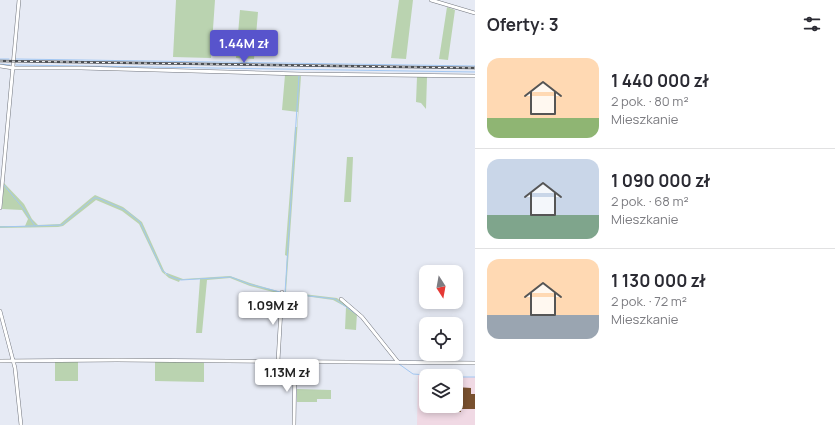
<!DOCTYPE html>
<html lang="pl">
<meta charset="utf-8">
<style>
:root{--surface:#fff;--page:#f7f7f7;--text:#2b2b33;--muted:#7c7c81;--line:#e1e1e2;--accent:#5854cc}
body{margin:0;font-family:Manrope,sans-serif;background:var(--page);color:var(--text);height:100vh;display:flex;flex-direction:column;font-size:15px;white-space:nowrap}
*{box-sizing:border-box;margin:0}
p{font-size:13px;color:var(--muted)}
.icon{flex:none;width:22px;height:22px;fill:none;stroke:currentColor;stroke-width:2;stroke-linecap:round;stroke-linejoin:round}
.map{position:relative;flex:1;overflow:hidden}
.panel{display:flex;flex-direction:column;background:var(--surface);width:360px}
.panel>*{flex:none}
.needle{width:26px;rotate:169deg}
.tools{position:absolute;left:419px;top:265px;display:grid;gap:8px}
.tools a{display:grid;place-items:center;width:44px;height:44px;border-radius:8px;background:var(--surface);box-shadow:0 2px 6px #0003;font-size:20px}
.price{position:absolute;translate:-50% -34px;padding:0 9px;border-radius:4px;background:#fff;color:#222;font-size:13px;line-height:26px;filter:drop-shadow(0 1px 2px #0008)}
.price::after{content:'';position:absolute;left:50%;top:24px;width:12px;height:9px;margin-left:-6px;background:inherit;clip-path:polygon(0 0,100% 0,50% 100%)}
.price.on{background:var(--accent);color:#fff}
ul{padding:0;list-style:none}
li{display:flex;align-items:center;gap:12px;height:100px;padding:0 12px}
li+li{border-top:1px solid var(--line)}
li span{display:grid;place-items:center;flex:none;width:112px;height:80px;border-radius:12px;color:#555}
li>.icon{margin-inline-start:auto}
span .icon{width:48px;height:48px;fill:#fffc;stroke-width:1}
li b{font-size:17px}
h2{display:flex;justify-content:space-between;align-items:center;height:48px;padding:0 12px;font-size:17px}
main{display:flex;flex:1;min-height:0}
.map>svg:first-child{display:block}
.commercial{fill:#f0d9e4}
.green{fill:#bad3b0}
.lines{fill:none;stroke-linecap:round;stroke-linejoin:round}
.stream{stroke:#a2c7f2;stroke-width:1}
.building{fill:#78502e}
.minor-casing{stroke:#70747c;stroke-width:4}
.minor{stroke:#fff;stroke-width:3}
.rail-casing{stroke:#4c4f53;stroke-width:2.5}
.rail{stroke:#fff;stroke-width:1;stroke-dasharray:3;stroke-linecap:butt}
</style>
<main>
<div class="map">
<svg width="475" height="425" viewBox="0 0 475 425">
<rect width="100%" height="100%" fill="#e6eaf4"/>
<path class="commercial" d="M418,375l26,1h-18v30h30v-29h19v48h-58z"/>
<path class="green" d="M176,0h39l-4,58 -38,-1z
M399,0h14l-7,59 -15,-1z
M447,7l8,3 -7,50 -9,-1z
M240,10l18,2 -4,47 -18,-1z
M285,75l16,1 -15,216 51,6 20,15 -1,17 -11,-1 1,-22 -13,-7 -50,-7 2,-1 2,-36 -2,-1 10,-128h2l1,-15 -16,-2z
M417,77h10l-1,32 -5,-6 -5,-1z
M347,157h6l-2,45h-7z
M4,183l20,21 8,15 6,6 22,-1 31,-26 4,-3 28,12 19,15 24,53 1,-2 16,6 47,-3 20,7 31,9v2l-31,-8 -20,-8 -23,2 -5,53h-6l4,-54 -20,1 -1,2 -10,-4 -7,-6 -23,-48 -17,-13 -26,-11 -33,26 -5,1 -58,1v-2h25l3,-7 -6,-9 -20,-1z
M188,361h16v21l-49,-1v-19h33z
M55,362h23v19h-23z
M299,363l18,1v12h-20v-10z
M297,389l34,1v9h-14v3h-20z"/>
<g class="lines">
<path class="stream" d="M0,59h9
M16,59l459,7
M0,64l10,1
M16,65l459,7
M4,185l19,23 12,18
M0,227l62,-2 32,-27h4l27,12 15,12 22,48 9,7 10,3 50,-3 18,7 31,8
M284,293l51,6 21,15
M285,293l14,-217
M399,364l14,10 27,2
M456,377h19"/>
</g>
<path class="building" d="M456,387l15,1v6h4v15h-14v3h-21v-3h-16v-3h32z"/>
<g class="lines">
<g class="minor-casing">
<path id="minor" d="M431,0l44,13
M0,66l13,2h68l220,6 174,2
M0,208l19,-208
M341,299l21,18 36,45
M0,311l15,57 6,57
M0,361l117,-1 358,3
M278,361l4,-69
M294,425l1,-64"/>
</g>
<use href="#minor" class="minor"/>
<g class="rail-casing">
<path id="rail" d="M0,61l475,7"/>
</g>
<use href="#rail" class="rail"/>
</g>
</svg>
<div class="tools">
<a><svg class="needle" viewBox="-14 -14 28 28"><path d="M0-13l5 13h-10z" fill="#e53935"/><path d="M0 13l5-13h-10z" fill="#7c7c81"/></svg></a>
<a><svg class="icon" aria-label="locate" viewBox="0 0 24 24"><circle cx="12" cy="12" r="6"/><path d="M12 2v4M12 18v4M2 12h4M18 12h4"/></svg></a>
<a><svg class="icon" aria-label="layers" viewBox="0 0 24 24"><path d="M12 4l9 5-9 5-9-5zM3 14l9 5 9-5"/></svg></a>
</div>
<b class="price on" style="left:244px;top:64px">1.44M zł</b>
<b class="price" style="left:273px;top:326px">1.09M zł</b>
<b class="price" style="left:287px;top:393px">1.13M zł</b>
</div>
<section class="panel">
<h2>Oferty: 3<svg class="icon" aria-label="filters" viewBox="0 0 24 24"><path d="M4 7h16M4 17h16"/><circle cx="9" cy="7" r="2"/><circle cx="15" cy="17" r="2"/></svg></h2>
<ul>
<li><span style="background:linear-gradient(#ffd9b3 75%,#8fb573 0)"><svg class="icon" aria-label="home" viewBox="0 0 24 24"><path d="M3 11l9-7 9 7M6 9v11h12V9"/></svg></span><div><b>1 440 000 zł</b><p>2 pok. · 80 m²</p><p>Mieszkanie</p></div></li>
<li><span style="background:linear-gradient(#c9d6e8 70%,#7fa58c 0)"><svg class="icon" aria-label="home" viewBox="0 0 24 24"><path d="M3 11l9-7 9 7M6 9v11h12V9"/></svg></span><div><b>1 090 000 zł</b><p>2 pok. · 68 m²</p><p>Mieszkanie</p></div></li>
<li><span style="background:linear-gradient(#ffd9b3 70%,#9aa5b1 0)"><svg class="icon" aria-label="home" viewBox="0 0 24 24"><path d="M3 11l9-7 9 7M6 9v11h12V9"/></svg></span><div><b>1 130 000 zł</b><p>2 pok. · 72 m²</p><p>Mieszkanie</p></div></li>
</ul>
</section>
</main>
